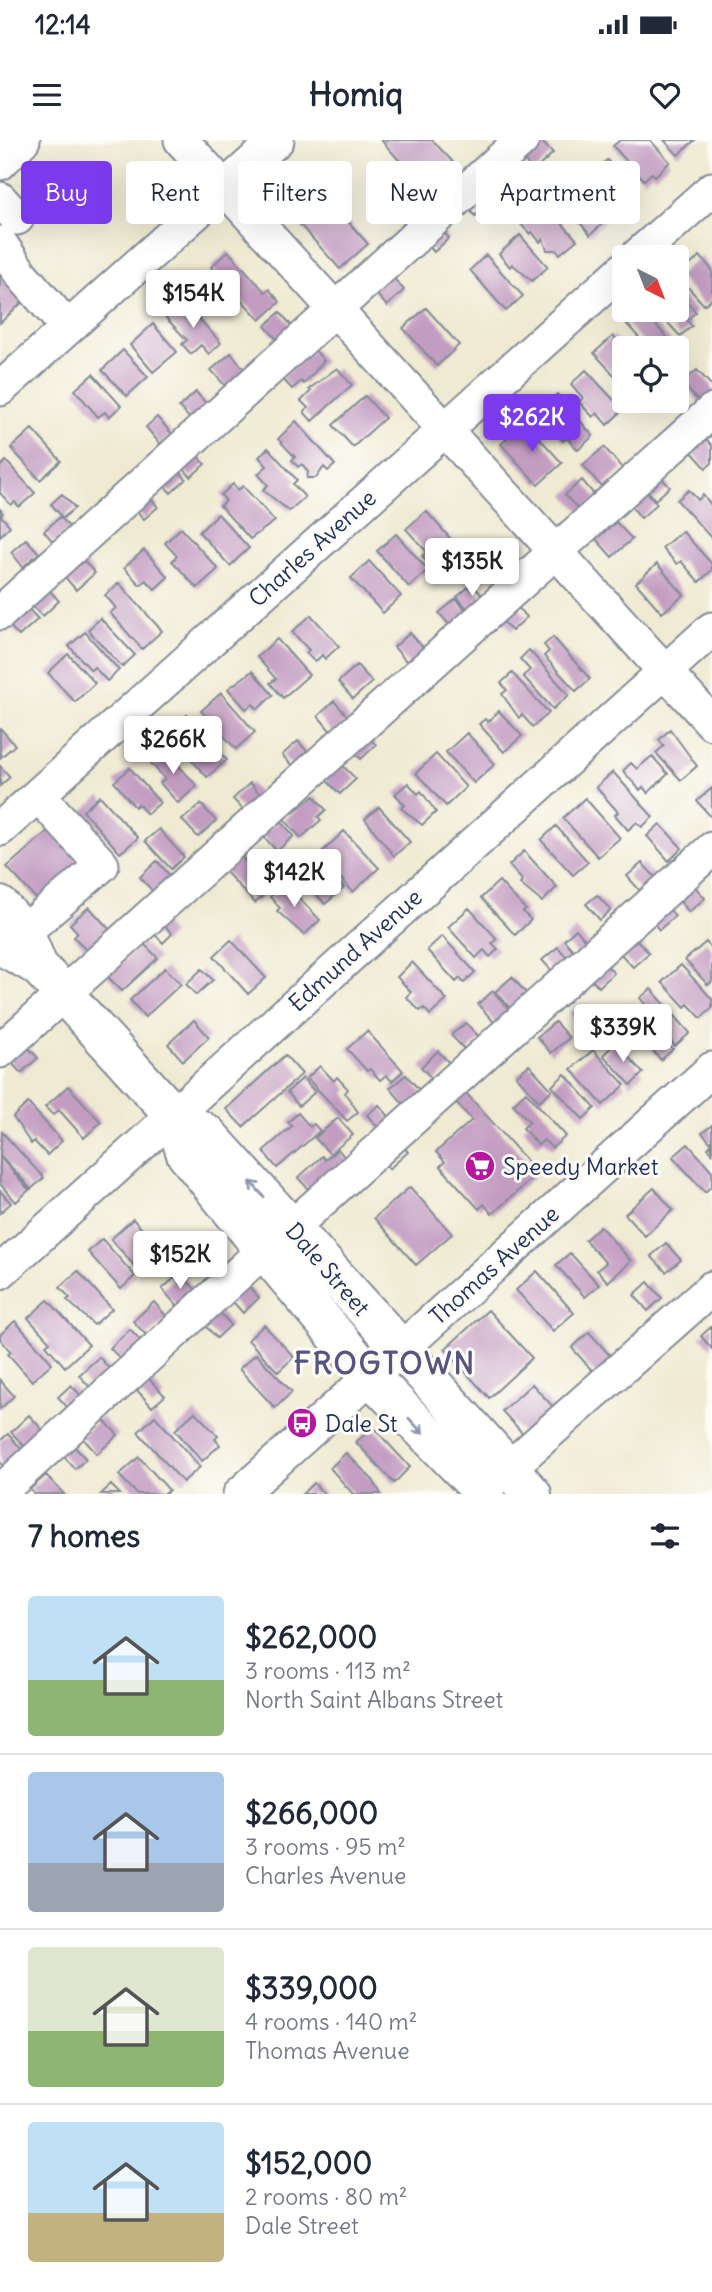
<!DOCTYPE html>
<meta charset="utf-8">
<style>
:root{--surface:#fff;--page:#f6f6f7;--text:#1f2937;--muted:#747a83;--line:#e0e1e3;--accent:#7c3aed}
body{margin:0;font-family:Delius,sans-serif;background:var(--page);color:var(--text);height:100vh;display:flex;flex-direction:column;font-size:26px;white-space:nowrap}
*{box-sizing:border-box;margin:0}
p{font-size:23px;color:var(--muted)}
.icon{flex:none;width:38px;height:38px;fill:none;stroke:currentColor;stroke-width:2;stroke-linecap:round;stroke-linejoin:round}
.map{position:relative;height:1354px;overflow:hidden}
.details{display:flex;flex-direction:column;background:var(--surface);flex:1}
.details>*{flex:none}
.guide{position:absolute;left:21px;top:21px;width:670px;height:63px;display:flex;gap:14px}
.needle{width:46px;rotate:138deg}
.fabs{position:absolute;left:612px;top:105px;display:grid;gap:14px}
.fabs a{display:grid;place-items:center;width:77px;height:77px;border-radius:7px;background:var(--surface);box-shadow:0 7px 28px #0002;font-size:35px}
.price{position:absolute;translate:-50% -60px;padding:0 16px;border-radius:7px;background:#fff;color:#222;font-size:23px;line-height:46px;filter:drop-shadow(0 2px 4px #0008)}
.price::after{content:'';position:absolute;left:50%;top:42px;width:21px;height:16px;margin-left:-10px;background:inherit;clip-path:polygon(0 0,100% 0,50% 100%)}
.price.current{background:var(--accent);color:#fff}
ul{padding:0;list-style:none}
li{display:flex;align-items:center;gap:21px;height:175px;padding:0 28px}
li+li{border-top:2px solid var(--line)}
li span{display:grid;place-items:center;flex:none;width:196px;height:140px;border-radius:7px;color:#555}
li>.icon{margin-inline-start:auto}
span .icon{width:84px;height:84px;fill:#fffc;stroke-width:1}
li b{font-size:30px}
h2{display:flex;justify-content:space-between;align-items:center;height:84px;padding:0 28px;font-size:30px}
.chip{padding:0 24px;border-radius:7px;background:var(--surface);box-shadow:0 7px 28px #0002;font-size:24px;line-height:63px}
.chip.current{background:var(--accent);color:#fff}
.status{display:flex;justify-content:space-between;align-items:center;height:49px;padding:0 35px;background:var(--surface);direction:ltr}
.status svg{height:19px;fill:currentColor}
header{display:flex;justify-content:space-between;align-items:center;height:91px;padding:0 28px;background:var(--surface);font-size:32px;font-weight:700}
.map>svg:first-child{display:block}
.building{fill:#c39cc2}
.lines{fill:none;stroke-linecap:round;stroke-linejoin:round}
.minor-casing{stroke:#858c98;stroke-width:37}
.major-casing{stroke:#858c98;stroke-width:42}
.minor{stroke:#fff;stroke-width:33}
.major{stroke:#fff;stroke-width:38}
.oneway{stroke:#8d97ae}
.labels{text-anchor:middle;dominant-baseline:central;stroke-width:6;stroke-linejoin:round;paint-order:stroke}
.street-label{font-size:23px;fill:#1b2f5e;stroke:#fdfcf7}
.poi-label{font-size:23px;fill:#1b2f5e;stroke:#fdfcf7;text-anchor:start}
.district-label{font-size:30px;font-weight:bold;letter-spacing:2px;fill:#565581;stroke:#fdfcf7}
</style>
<div class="status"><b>12:14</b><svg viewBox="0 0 49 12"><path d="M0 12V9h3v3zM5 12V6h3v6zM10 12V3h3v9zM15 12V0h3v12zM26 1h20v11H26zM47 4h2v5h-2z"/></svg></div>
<header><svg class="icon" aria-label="menu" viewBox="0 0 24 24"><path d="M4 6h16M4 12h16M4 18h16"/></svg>Homiq<svg class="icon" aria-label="heart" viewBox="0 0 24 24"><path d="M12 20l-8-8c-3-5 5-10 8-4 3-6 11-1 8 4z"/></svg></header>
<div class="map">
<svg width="712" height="1354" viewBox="0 0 712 1354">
<rect width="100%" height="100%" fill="#fdfcf7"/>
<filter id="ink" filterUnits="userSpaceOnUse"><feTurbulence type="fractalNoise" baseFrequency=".0143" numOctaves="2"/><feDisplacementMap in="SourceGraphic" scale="14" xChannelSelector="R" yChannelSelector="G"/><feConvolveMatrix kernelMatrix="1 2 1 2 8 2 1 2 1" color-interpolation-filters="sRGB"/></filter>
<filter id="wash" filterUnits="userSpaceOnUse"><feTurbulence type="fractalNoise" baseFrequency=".00686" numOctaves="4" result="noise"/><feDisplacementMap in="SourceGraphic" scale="28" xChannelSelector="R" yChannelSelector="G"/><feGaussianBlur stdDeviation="1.57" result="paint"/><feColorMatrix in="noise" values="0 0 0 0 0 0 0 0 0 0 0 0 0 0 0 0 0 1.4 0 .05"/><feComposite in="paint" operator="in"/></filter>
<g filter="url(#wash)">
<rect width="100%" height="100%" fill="#efead1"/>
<g id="blocks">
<path class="building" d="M381,0h51l21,22 -12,10 -7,-8 -6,6 7,8 -11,10z
M535,0h5l13,13 -19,18 -15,-16z
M620,0h30l20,22 -15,14 -3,-3 -8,7 -31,-34z
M664,0h31l-17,15z
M607,20l25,28 -22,19 -24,-29z
M504,27l16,18 -18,16 -16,-18z
M311,40l57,64 -28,25 -57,-63 12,-11 3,4 3,-3 -3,-4z
M578,41l32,36 -20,18 -30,-37z
M479,49l12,13 -16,14 -11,-13z
M540,59l37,41 -17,14 -4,-4h-9l-4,-11 -3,3 -8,-10 -2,2 -13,-14z
M438,86l11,12 -15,14 -11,-12z
M520,95l28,32 -16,14 -20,-17 -2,3 -11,-13z
M228,111l37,41 4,-3 11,13 -20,18 -49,-53z
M486,115l37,41 -17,15 -36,-41z
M700,116l12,14v28l-8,7 -26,-29z
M0,132l25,28 -25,23z
M389,133l15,17 -17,16 -16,-18z
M677,151l19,21 -9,8 5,6 -12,10 -24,-26h21z
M184,162l37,41 -12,11 -8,-9 -10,9 -9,-10 5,-4 -21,-22z
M426,168l33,37 -22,21 -34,-38z
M642,170l32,35 -4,3h-22l-22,-25z
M280,172l16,19 -15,13 -16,-18z
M153,184l24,28 -24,20 -23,-27z
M613,196l12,13v38l-31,-34z
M314,209l10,12 -20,23 -3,-3 -9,8 -10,-11z
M123,210l25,27 -21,19 -25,-26z
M231,213l18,22 -19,16 -19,-21z
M337,228l15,17 -40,36 -8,-9 4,-4 -7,-7 10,-10 -2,-2z
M586,230l37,40 -16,15 -10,-12 -4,4 -14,-15 4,-4 -12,-14z
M697,230l15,16v6l-12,11 -18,-20z
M93,234l28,32 -12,11 -4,-5 -7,5 -23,-27z
M196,252l15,17 -16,15 -16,-17z
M557,254l36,42 -15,14 -11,-12 -4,3 -22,-32z
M365,256l20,22 -32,29 -20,-22z
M157,277l15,17 -12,10 -14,-17z
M296,281l39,44 -7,6 -4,-4 -8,11h-9l1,-6 -6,-8 -4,3 -6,-7 3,-3 -17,-18z
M525,282l37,41 -24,22 -37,-41z
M32,289l29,32 -21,19 -29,-32z
M706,298l6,8v17l-6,5 -15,-17z
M604,307l19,22 -21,18 -19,-22z
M190,308l15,16 -14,13 -15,-17z
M268,308l29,32 -4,4 12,13 -16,14 -26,-21 5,-5 -10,-11 9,-8 -8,-9z
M6,321l29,32 -16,14 -4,-5 -4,3 -11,-12v-26z
M172,323l14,16 -15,14 -15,-16z
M656,332l14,15 -15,13 -13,-16z
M582,340l15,18 -16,14 -16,-17z
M233,344l5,6 5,-4 32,35 -25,18 -30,-33 6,-5 -5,-6z
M644,348l13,16 -16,14 -13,-16z
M689,350l9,10 5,-5 9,11v33l-35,-39z
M146,353l12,14 -14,12 -12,-13z
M62,354l13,14 -12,10 -12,-14z
M0,369l3,4 -2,3 9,10 -10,10z
M426,371l46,52 -16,13 -4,-5 -3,3 -9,-10 -6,5 -12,-13 5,-4 -21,-23z
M218,374l31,34 -19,18 -31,-34z
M60,377l10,11 -16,15 -10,-12z
M616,382l16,17 -20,18 -16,-18z
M181,388l37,41 -21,19 -25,-27 5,-5 -12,-13z
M682,391l30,33v6l-13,12 -18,-21 -4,3 -15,-16z
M396,394l32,36 -19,17 -32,-36z
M26,399l13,14 -16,14 -12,-15z
M503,407l19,22 -20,18 -20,-21z
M144,410l24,27 -13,12 -9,-9 -6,5 -16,-17z
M78,415l17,18 -19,17 -16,-19z
M369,421l32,35 -18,17 -32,-35z
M657,424l27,31 -22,18 -26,-30z
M119,443l43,48 -20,18 -32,-36 6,-5 -11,-13z
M44,444l15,17 -16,15 -16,-16z
M472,444l14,16 -15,13 -14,-16z
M456,459l14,16 -16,15 -15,-17z
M512,461l15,16 -15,14 -15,-16z
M23,463l15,16 -19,17 -15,-16z
M311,475l28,31 -14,13 -3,-4 -7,7 -9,-9 3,-3 -17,-18z
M100,478l35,37 -13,12 -34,-37z
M85,492l34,38 -12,11 -13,-14 -3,3 -22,-24z
M410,493l19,21 -17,14 -18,-21z
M553,497l37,42 -14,12 -32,-35 5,-5 -5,-6z
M277,499l32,36 -26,23 -13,-15 6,-4 -19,-22z
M529,510l40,45 -16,14 -30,-33 7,-6 -10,-11z
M68,514l27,29 -20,19 -27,-29z
M357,525l15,17 -19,17 -15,-17z
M252,531l21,24 -15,14 -5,-5 -7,5 -18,-20z
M512,533l37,40 -16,14 -11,-12 -3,3 -17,-24 5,-4 -6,-7z
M221,553l34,39 -19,17 -35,-38z
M334,561l16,18 -17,15 -15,-18z
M499,571l23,25 -18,16 -25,-28 6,-5 3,3z
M187,575l40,45 -20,17 -35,-39 5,-5 -4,-5z
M1,589l14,16 -15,13v-28z
M670,589l27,37 -16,14 -25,-27 8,-7 -5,-6z
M365,593l11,12 -15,14 -12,-12z
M467,593l28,31 -21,19 -28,-31z
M298,601l13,15 -15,14 -14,-15z
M163,608l34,38 -19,17 -18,-20 5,-4 -16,-18z
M436,614l30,33 -20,19 -30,-33z
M652,616l16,18 -20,19 -5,-6 -3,3 -17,-19 8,-8 6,6z
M340,623l16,16 -16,15 -16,-16z
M0,626l10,11 -10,9z
M130,628l30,35 -13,11 -9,-10 -3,3 -21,-25z
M613,632l40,45 -11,10 -5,-5 -9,8 -13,-15 3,-3 -22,-25z
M250,643l14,16 -16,16 -15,-16z
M408,643l10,11 3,-3 15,21 -14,13 -21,-17 4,-3 -10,-11z
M712,648v30l-15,-17z
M100,656l38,42 -18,15 -37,-42z
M314,656l12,14 -8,7 3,3 -20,18 -17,-19z
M585,658l35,40 -22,19 -35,-39z
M201,664l15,17 -18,16 -16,-17z
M379,667l31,35 -16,14 -29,-37z
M280,680l14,16 -17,15 -15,-16z
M660,684l22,24 -13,13 -22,-25z
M556,686l32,36 -15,13 -32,-35z
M50,689l33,37 -42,38 -34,-37z
M159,689l25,28 -13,12 -26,-28z
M344,691l35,37 -26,24 -34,-37z
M524,711l33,36 -15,15 -22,-18 2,-4 -13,-15z
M237,714l23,20 -5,5 12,13 -12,11 -33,-35z
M315,716l29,32 -19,16 -28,-32z
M157,721l15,17 -17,16 -15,-17z
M642,723l15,16 -15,14 -15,-17z
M499,741l27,29 -3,2 8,8 -16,15 -34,-37z
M690,741l15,17 -16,14 -15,-18z
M286,744l34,36 -16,15 -27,-24 3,-3 -10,-11 4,-4 -4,-3 6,-5 4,5z
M597,755l14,15 -11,10 -14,-16z
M666,765l9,11 -16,14 -9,-12z
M89,767l21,23 -23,21 -13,-14 4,-4 -8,-9z
M469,768l28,31 -5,4 6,6 -8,8 -6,-7 -8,8 -28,-31z
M158,778l14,16 -9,9 -15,-16z
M576,789l14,17 -11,11 -15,-17z
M442,796l33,36 -11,11 -4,-5 -4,4 -29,-32z
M634,797l15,16 -16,14 -15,-16z
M231,800l35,38 -18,16 -34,-38z
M706,802l6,7v32l-4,4 -23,-25z
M143,803l15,15 -36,33 -15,-15z
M558,807l13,15 -15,13 -14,-15z
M601,820l13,13 -15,14 -13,-14z
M412,822l35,38 -17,15 -6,-7 -4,3 -14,-14 5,-5 -14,-15z
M681,825l31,34v9l-11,10 -13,-14 -3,3 -23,-25z
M165,828l16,16 -36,33 -15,-17z
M202,829l11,11 -17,15 -10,-11z
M512,837l15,17 -16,15 -16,-17z
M651,849l39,44 -15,13 -25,-28 4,-4 -14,-16z
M493,851l21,24 -15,13 -21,-24z
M581,863l16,17 -12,11 -16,-18z
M646,877l27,32 -12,11 -28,-32z
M194,880l15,17 -26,24 -15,-17z
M555,882l14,16 -18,15 -14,-16z
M466,883l15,16 -14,13 -16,-17z
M367,891l36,40 -11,10 -6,-6 -6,5 -10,-11 -3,2 -20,-22z
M24,903l14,15 -17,15 -14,-15z
M616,903l27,30 -12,12 -28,-30z
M593,910l32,35 -22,20 -32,-36z
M438,911l14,15 -17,16 -14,-15z
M285,915l17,19 -59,53 -17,-18z
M529,925l23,25 -13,11 -23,-25z
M320,926l14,15 3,-4 11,12 -3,4 13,19 -11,9 -40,-43z
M565,934l30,34 -12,11 -31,-33z
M406,935l16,18 -16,14 -16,-19z
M303,938l12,14 -16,14 -12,-14z
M68,946l33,36 -17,16 -25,-28 -6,5 -8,-8z
M526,952l40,44 -14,12 -8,-8 -6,5 -15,-17 7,-6 -17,-18z
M466,953l72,80 -46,41 -8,-10 -5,5 -39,-43 5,-4 -9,-10 36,-32 -16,-18z
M28,963l34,38 -15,14 -13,-14 -3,3 -18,-27z
M379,965l14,16 -12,10 -14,-16z
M298,973l12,14 4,-3 6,7 -43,37 -14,-17 29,-25 -4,-4z
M338,978l15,17 -23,19 -15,-16z
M712,985v28l-4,-5 4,-4 -10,-11z
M2,992l42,46 -13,11 -31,-34z
M399,1002l9,10 -19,17 -8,-10z
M688,1004l24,27v15l-7,6 -32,-35z
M338,1009l11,14 -35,32 -16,-17 24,-22 3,4z
M0,1017l29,33 -13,12 -16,-18z
M410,1047l42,47 -36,31 -42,-47z
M654,1048l19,22 -28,26 -20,-22z
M0,1051l11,12 -11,10z
M133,1079l26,30 -22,20 -26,-30z
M600,1086l31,35 -23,21 -11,-12 9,-7 -21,-23z
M102,1099l33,37 -14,13 -33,-37z
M666,1103l15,17 -15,12 -15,-16z
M570,1113l29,32 -14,12 -29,-32z
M78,1131l34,38 -18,16 -27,-25 3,-2 -10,-11z
M537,1131l37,42 -21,18 -37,-41z
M180,1133l18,19 -18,17 -18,-20z
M243,1140l16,18 -16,15 -16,-18z
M648,1142l14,16 -14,13 -14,-16z
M48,1160l41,45 -24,22 -19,-22 4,-3 -22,-24z
M154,1162l14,16 -21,18 -14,-15z
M218,1170l13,15 -14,13 -14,-15z
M488,1170l44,48 -43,40 -44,-49z
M15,1181l37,42 -20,18 -24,-27 3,-2 -11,-13v-4z
M264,1185l30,32 -16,15 -30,-32z
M712,1186v23l-11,-13z
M130,1189l15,16 -21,18 -14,-15z
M589,1192l25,28 -17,16 -25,-28z
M256,1214l36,38 -17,16 -36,-39z
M99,1217l15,17 -20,18 -15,-17z
M148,1238l17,18 -13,11 -16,-18z
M0,1240l14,16 -14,13z
M532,1244l24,26 -30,27 -24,-26z
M71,1245l14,15 -13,12 -14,-15z
M195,1272l23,24 -3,3 5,6 -18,16 -27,-31z
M29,1275l18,20 -18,16 -18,-19z
M155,1276l45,51 -17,15 -45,-50z
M101,1277l17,18 -21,19 -16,-18z
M373,1287l37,40 -16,16 -38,-41z
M8,1294l18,20 -19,16 -7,-8v-21z
M70,1302l16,17 -11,10 -15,-17z
M346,1313l27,27 8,14h-28l-23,-26z
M139,1317l30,33 -4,4h-28l-18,-19z
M46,1335l18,19h-30l-4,-5z
M314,1343l6,7 6,4h-24z
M111,1345l9,9h-19z"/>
</g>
</g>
<g filter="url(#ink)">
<use href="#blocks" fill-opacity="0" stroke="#858c98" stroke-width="2"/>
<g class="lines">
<g class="minor-casing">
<path id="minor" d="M181,0l531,583
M0,23l23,-23
M0,59l17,19
M0,103l21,31 47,54
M636,117l76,-68
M0,249l277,-249
M0,473l522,-473
M0,689l625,-561
M24,792l78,-67 -64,-70
M0,911l712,-640
M292,1087l420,-378
M0,1132l712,-643
M509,1328l203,-180
M0,1352l264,-242
M240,1354l472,-425"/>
</g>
<g class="major-casing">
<path id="major" d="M0,766l24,26 14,34
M0,805l38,21 135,148 34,20 325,360
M173,974l13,40 78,96 106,126 115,118"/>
</g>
<use href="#minor" class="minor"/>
<use href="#major" class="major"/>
</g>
<defs><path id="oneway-shaft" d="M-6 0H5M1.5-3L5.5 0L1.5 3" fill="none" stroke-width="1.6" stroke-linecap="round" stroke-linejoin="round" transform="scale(1.75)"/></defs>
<g class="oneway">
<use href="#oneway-shaft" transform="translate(257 1049) rotate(-132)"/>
<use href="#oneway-shaft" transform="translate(416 1286) rotate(47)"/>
</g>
</g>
<defs>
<g id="supermarket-disc" transform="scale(1.575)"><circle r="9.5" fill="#b5179e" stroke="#fdfcf7"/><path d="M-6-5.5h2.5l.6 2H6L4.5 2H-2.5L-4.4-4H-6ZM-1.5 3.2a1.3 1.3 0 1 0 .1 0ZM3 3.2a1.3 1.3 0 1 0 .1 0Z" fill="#fff"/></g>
<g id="bus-disc" transform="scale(1.575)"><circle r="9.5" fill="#b5179e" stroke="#fdfcf7"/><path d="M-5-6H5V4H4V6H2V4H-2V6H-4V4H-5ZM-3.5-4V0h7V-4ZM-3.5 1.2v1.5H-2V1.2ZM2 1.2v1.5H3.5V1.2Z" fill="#fff"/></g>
</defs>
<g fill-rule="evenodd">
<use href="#supermarket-disc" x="480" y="1026"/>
<use href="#bus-disc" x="302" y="1283"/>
</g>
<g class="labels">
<g class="street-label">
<text transform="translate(312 408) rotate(-42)">Charles Avenue</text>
<text transform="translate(355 810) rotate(-42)">Edmund Avenue</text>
<text transform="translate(494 1125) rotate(-42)">Thomas Avenue</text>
<text transform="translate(328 1129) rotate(49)">Dale Street</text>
</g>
<g class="poi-label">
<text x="503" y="1026">Speedy Market</text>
<text x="325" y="1283">Dale St</text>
</g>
<g class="district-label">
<text x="385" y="1223">FROGTOWN</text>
</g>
</g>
</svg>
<div class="fabs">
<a><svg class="needle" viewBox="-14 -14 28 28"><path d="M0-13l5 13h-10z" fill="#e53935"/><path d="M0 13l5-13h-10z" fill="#747a83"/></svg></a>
<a><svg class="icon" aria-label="locate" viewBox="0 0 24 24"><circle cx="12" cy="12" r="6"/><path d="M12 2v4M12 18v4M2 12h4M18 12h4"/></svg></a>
</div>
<b class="price" style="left:193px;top:190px">$154K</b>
<b class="price current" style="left:532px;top:314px">$262K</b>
<b class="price" style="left:472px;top:458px">$135K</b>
<b class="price" style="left:173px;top:636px">$266K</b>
<b class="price" style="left:294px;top:769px">$142K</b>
<b class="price" style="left:623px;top:924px">$339K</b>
<b class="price" style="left:180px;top:1151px">$152K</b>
<div class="guide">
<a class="chip current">Buy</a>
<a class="chip">Rent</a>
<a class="chip">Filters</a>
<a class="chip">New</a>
<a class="chip">Apartment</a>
</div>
</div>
<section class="details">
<h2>7 homes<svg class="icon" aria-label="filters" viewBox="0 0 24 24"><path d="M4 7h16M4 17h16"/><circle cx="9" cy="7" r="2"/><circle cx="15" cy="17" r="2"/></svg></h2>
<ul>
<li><span style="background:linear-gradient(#bfe0f5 60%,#8fb573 0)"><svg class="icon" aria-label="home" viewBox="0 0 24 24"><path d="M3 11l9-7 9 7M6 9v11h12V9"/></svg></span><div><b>$262,000</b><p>3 rooms · 113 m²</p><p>North Saint Albans Street</p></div></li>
<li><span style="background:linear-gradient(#a9c7e8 65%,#9aa5b1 0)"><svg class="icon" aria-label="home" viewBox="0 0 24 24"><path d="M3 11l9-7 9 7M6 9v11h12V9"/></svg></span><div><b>$266,000</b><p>3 rooms · 95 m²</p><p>Charles Avenue</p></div></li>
<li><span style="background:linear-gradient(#dfe7d0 60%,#8fb573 0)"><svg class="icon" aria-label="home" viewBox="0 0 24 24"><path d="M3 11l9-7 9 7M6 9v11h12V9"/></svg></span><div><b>$339,000</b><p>4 rooms · 140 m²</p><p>Thomas Avenue</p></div></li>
<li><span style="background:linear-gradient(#bfe0f5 65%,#c2b280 0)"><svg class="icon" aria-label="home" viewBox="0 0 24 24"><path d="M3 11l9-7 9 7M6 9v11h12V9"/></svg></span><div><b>$152,000</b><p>2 rooms · 80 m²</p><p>Dale Street</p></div></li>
</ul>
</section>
